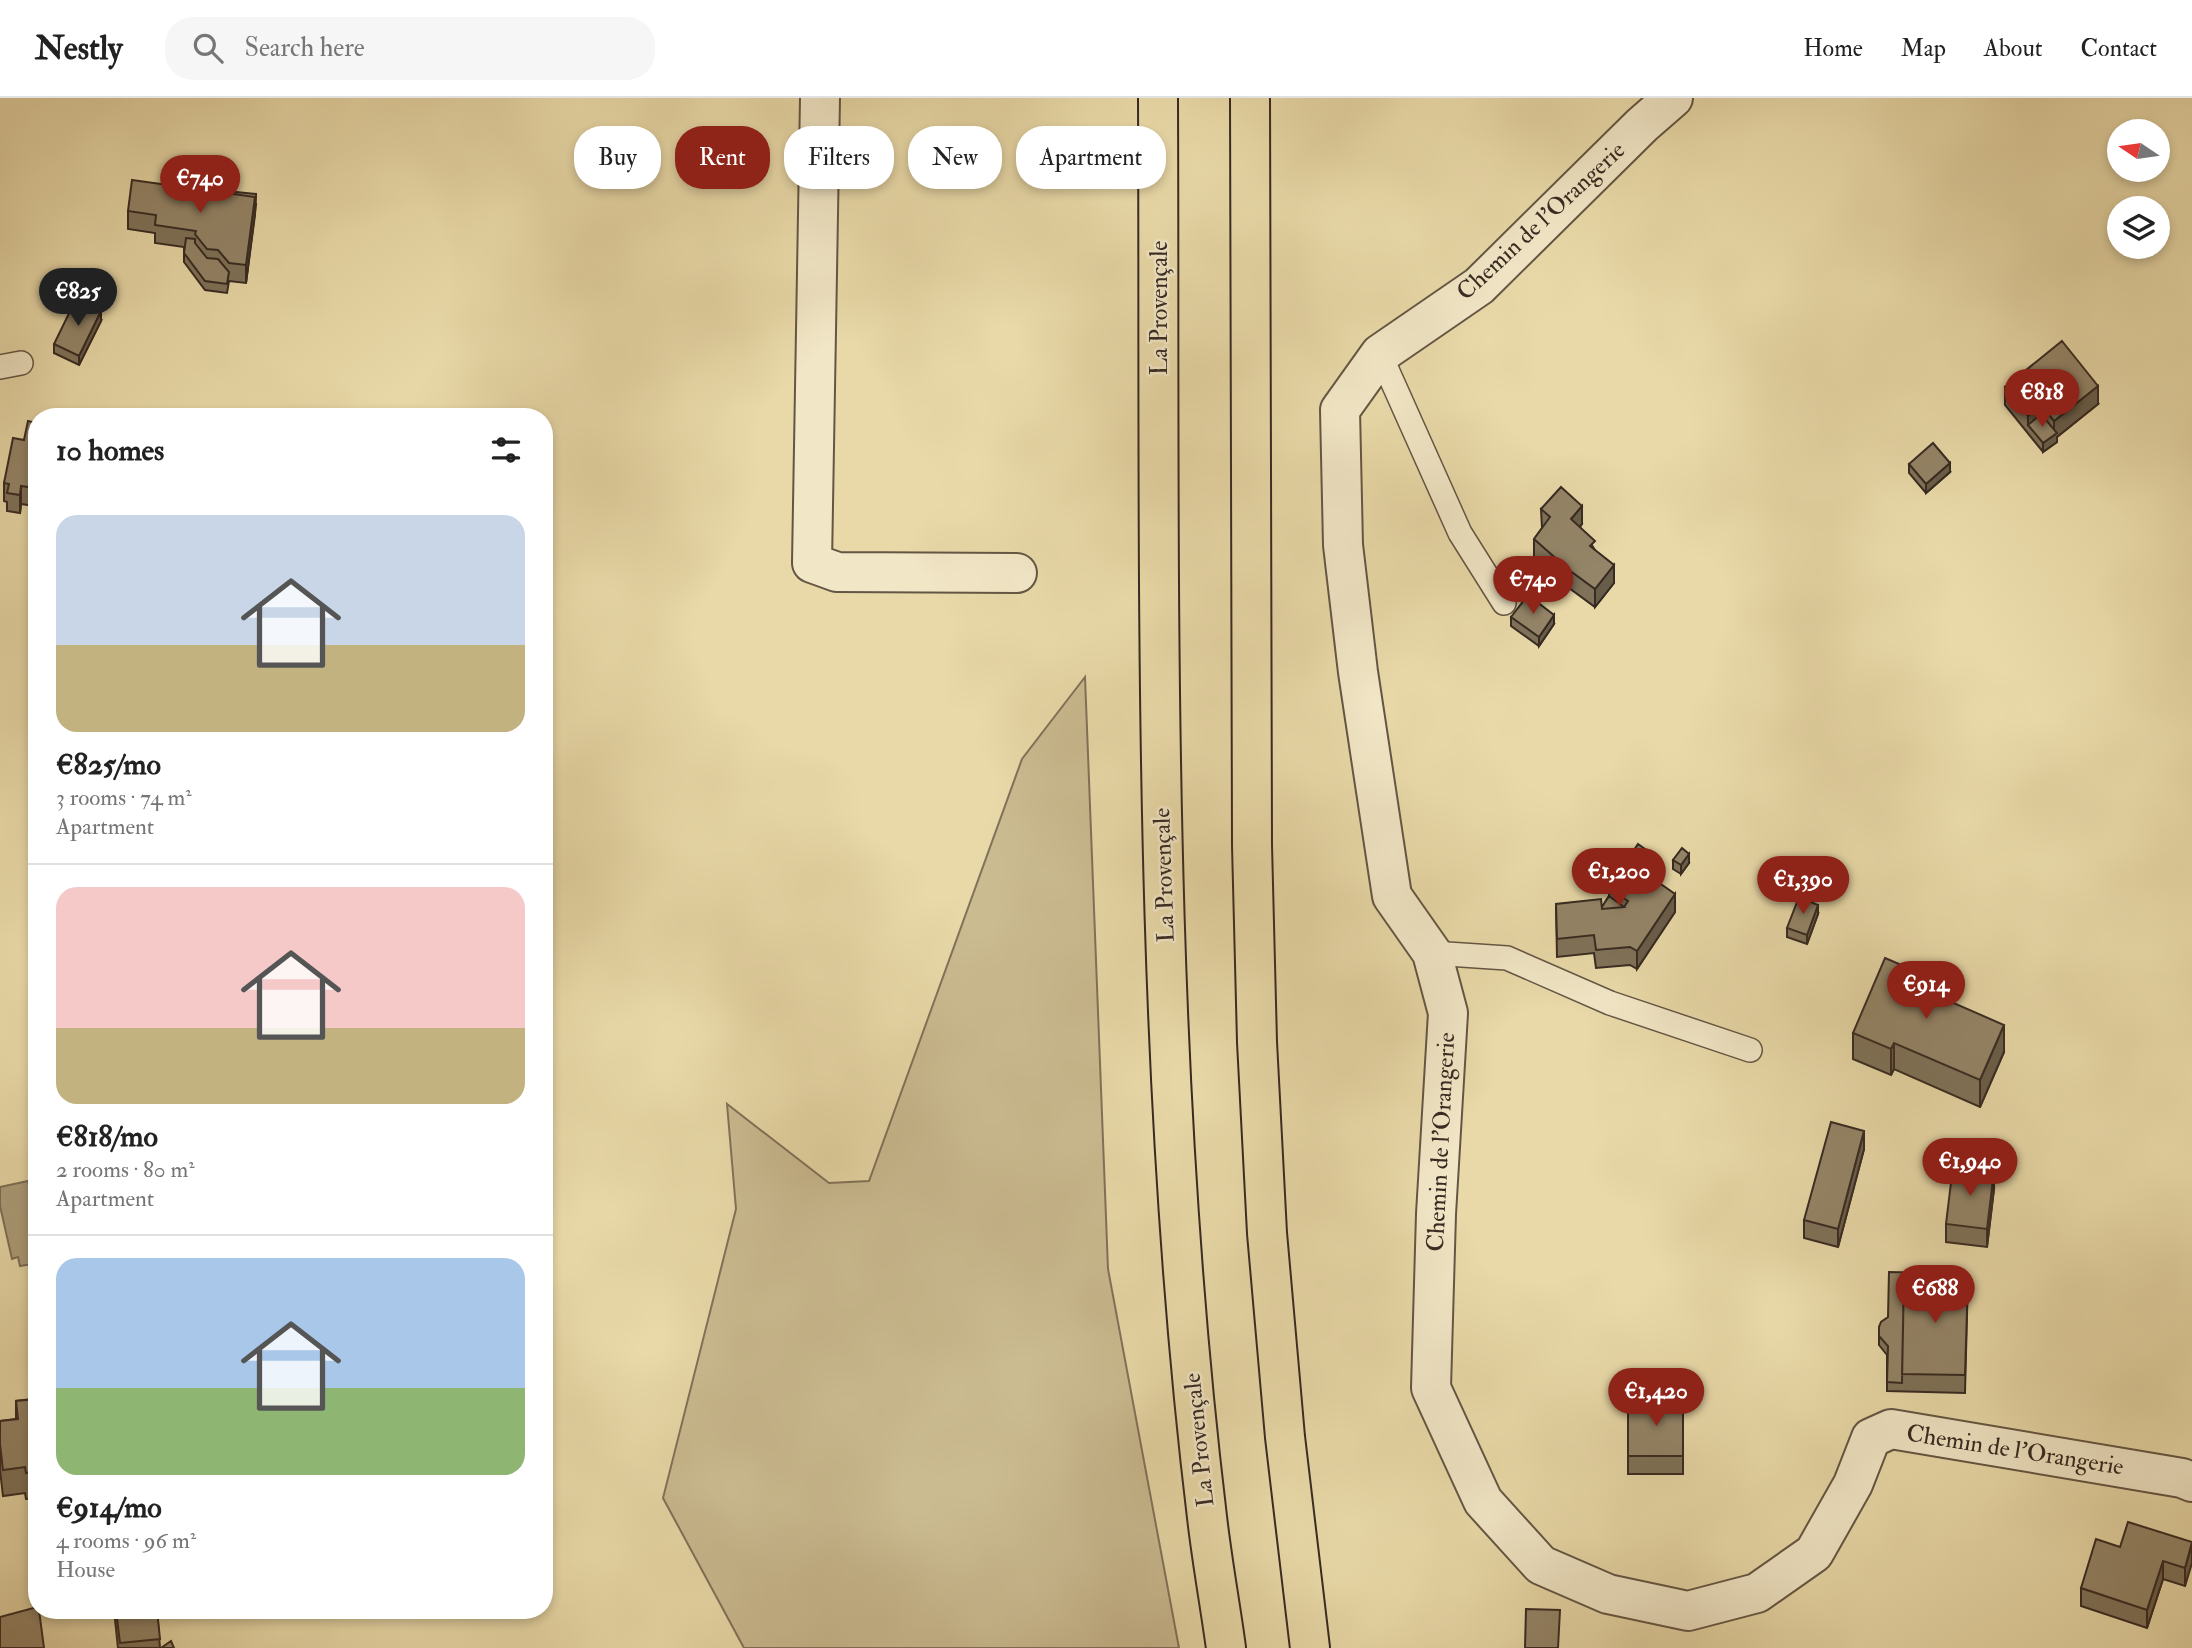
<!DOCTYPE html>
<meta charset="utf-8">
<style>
:root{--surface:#fff;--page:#f6f6f6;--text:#222;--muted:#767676;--line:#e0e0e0;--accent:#8f2418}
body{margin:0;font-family:"IM FELL Double Pica",serif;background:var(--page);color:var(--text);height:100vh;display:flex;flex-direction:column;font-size:26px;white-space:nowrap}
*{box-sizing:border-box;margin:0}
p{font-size:23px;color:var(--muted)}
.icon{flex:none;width:38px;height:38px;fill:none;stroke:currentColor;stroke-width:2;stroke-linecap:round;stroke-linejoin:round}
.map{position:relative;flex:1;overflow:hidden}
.details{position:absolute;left:28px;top:310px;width:525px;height:1211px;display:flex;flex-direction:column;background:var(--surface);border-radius:28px;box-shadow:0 4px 10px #0003}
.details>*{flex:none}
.top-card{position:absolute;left:574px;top:28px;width:665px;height:63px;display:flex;gap:14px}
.needle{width:46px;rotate:283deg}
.buttons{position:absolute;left:2107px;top:21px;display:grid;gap:14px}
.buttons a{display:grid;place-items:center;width:63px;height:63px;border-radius:50%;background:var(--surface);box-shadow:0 4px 10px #0003;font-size:35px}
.price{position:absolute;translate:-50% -60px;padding:0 16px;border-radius:24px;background:var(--accent);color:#fff;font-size:23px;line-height:46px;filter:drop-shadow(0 2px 4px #0008)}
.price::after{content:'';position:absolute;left:50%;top:42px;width:21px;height:16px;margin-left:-10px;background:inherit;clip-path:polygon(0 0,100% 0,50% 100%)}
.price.selected{background:#222;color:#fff}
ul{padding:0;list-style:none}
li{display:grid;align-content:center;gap:14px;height:371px;padding:0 28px}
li+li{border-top:2px solid var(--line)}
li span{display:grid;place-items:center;height:217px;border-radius:21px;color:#555}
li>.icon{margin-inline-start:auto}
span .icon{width:126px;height:126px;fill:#fffc;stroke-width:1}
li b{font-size:30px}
h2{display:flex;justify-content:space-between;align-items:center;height:84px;padding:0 28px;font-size:30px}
.pill{padding:0 24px;border-radius:28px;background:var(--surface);box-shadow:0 4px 10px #0003;font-size:24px;line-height:63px}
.pill.selected{background:var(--accent);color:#fff}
header{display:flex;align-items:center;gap:42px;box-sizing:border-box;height:98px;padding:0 35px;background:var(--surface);border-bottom:2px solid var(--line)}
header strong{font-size:33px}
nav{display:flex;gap:38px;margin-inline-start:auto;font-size:24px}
.search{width:490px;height:63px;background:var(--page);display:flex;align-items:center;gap:18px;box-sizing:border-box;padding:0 24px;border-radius:28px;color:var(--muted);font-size:26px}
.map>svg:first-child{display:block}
.green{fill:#cbbb91;stroke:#81725a;stroke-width:2}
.water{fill:#ac9e7a;stroke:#7d7057;stroke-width:2}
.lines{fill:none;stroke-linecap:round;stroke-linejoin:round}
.service-casing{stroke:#645644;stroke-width:26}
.minor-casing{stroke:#645644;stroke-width:42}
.motorway-casing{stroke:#372a22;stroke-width:42}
.service{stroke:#f1e6c6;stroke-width:23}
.minor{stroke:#f1e6c6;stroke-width:38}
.motorway{stroke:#e9d9a8;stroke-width:38}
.wall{fill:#7f7259;stroke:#372a22;stroke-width:2}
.shaded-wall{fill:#685d49;stroke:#372a22;stroke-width:2}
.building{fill:#948568;stroke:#372a22;stroke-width:2}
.labels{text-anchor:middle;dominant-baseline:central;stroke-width:5;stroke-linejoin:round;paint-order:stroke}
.street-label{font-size:24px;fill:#372a22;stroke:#f1e6c6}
</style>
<header>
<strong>Nestly</strong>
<div class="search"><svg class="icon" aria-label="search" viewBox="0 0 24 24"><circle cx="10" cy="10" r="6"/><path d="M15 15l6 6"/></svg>Search here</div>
<nav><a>Home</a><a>Map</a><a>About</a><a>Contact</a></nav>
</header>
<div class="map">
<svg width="2192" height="1550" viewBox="0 0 2192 1550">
<rect width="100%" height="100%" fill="#e9d9a8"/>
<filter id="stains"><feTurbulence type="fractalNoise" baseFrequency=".00286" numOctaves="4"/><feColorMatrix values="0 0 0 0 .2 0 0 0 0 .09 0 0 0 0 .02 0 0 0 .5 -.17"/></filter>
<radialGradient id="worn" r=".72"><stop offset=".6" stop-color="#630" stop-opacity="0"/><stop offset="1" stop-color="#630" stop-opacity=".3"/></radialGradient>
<path class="green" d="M1085,579l23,592 71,379h-435l-81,-150 73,-289 -9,-105 102,79 40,-2 153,-422z"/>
<path class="water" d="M28,1083l9,38v32l-7,2 2,11 -12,2 -2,-9 -6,2 -12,-53v-19z"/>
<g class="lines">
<g class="service-casing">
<path id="service" d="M1380,256l80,179 44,70
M0,269l21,-4
M1432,855l75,5 103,45 140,47"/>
</g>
<g class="minor-casing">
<path id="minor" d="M820,0l-8,465 25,9 180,1
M1673,0l-31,27 -163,161 -99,68 -40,56 3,135 15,127 34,224 40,57 16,60 -12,201 -5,174 52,113 58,64 67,29 80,17 69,-18 57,-40 39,-69 18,-46 20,-9 291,49 10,4"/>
</g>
<g class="motorway-casing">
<path id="motorway" d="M1158,0c2,473 -8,949 49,1419 5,44 13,87 19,131
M1250,0l2,747 5,197 10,191 18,204 25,211"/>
</g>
<use href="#service" class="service"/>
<use href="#minor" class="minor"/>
<use href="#motorway" class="motorway"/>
</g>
<path class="wall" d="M256,106l-10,79 -17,-2 -2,12 -22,-3 -21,-28v-15l-29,-4v-10l-27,-4v-18z
M101,223l-22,44 -25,-12v-9z
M2005,289l93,17 -41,33v5l-14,10 -38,-47z
M37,325v72l-3,11 -13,-2 -1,9 -13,-2v-9l-3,-1v-18l20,-43z
M1909,366l41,8 -24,21 -17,-20z
M1541,411l41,15 -2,3 15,23 19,33 -19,24 -26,-19 -35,-31v-18l8,-11z
M1511,519l43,7 -15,22 -28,-20z
M1673,762l16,3 -8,11 -8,-5z
M1659,779l-3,4 19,31 -38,57 -7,-4 -34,3 -2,-15 -37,4 -1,-53 46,3 7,-11v-8z
M1818,816l-11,30 -20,-7v-9z
M1948,903l56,51 -24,55 -86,-38 -3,6 -38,-16v-26z
M1864,1051l-26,98 -34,-9v-18z
M1994,1091l-7,58 -41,-5v-18z
M1932,1177l36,1 -3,117 -78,-2v-36l-8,-10v-18z
M37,1248v152l-11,1 -1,-6 -22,3 -3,-26v-49l16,-2v-18l17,-2 -4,-26v-26z
M1628,1301h55v75h-55z
M2192,1444l-7,44 -22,-7 -16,49 -66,-22v-18l39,-41z
M114,1512h43l3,38h-42z"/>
<path class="shaded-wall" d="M256,96l-1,21 -9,68v-18l9,-68z
M101,213v10l-22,44v-9z
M2098,288v18l-41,33v5l-14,10v-9l11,-8v-14z
M2041,307v18l-13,2v-9z
M1950,365v9l-24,21v-9z
M36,379v18l-2,11v-18z
M21,388v18l-1,9v-18z
M1582,408v18l-11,13v-18z
M1614,467v18l-19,24v-18z
M1554,517v9l-15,22v-9z
M1689,756v9l-8,11v-9z
M1659,761v18l-11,16v-18z
M1675,796v18l-38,57v-18z
M1818,807v9l-11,30v-9z
M1948,887v26l-6,-13z
M2004,927v27l-24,55v-27z
M1894,945v26l-3,6v-26z
M1864,1033v18l-26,98v-18z
M1994,1073v18l-7,58v-18z
M2192,1447v18l-7,23v-18z
M2163,1463v18l-16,49v-18z"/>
<path class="building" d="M132,82l123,17 -9,68 -17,-2 -11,-13 -11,-1 -12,-15 1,-3 -41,-6 1,-10 -28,-4z
M226,93l30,3 -1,12v-9l-29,-4z
M186,140l9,1v4l12,15 11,1 11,13 -2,12 -22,-3 -21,-28z
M76,201l25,12 -22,45 -25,-12z
M2062,243l36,45 -44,35 -13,-16 -13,11 -23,-29z
M2041,316l16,19 -14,10 -15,-18z
M28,323l9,2v54l-3,11 -13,-2 -1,9 -13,-2 2,-9 -5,-1 9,-45 11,2z
M1933,345l17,20 -24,21 -17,-20z
M1561,389l21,19 -11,13 24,22 -5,5 24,19 -19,24 -26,-19 -35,-31 16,-22 -9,-8z
M1528,497l26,20 -15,22 -28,-20z
M1638,746l21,15 -11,16 27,19 -38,57 -7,-4 -34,3 -2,-15 -37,4 -1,-35 45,-5 1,10 22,-2 4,-6 -19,-13z
M1682,750l7,6 -8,11 -8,-5z
M1609,798l15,11 -22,2v-2z
M1799,799l19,8 -11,30 -20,-7z
M1885,860l63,27 -6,13 62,27 -24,55 -86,-37 -3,6 -38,-16z
M1831,1024l33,9 -26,98 -34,-9z
M1953,1068l41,5 -7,58 -41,-5z
M1889,1174l43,1v2h-28l-2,108 -15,-1 1,-36 -9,-10v-9l2,-5 7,-5z
M1904,1177l64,1 -3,99 -63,-1z
M37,1248v125l-11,2 -1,-6 -22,3 -3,-26v-23l18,-2 -2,-18 20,-2 -7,-52z
M1628,1301h55v57h-55z
M2128,1424l64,20 -7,26 -22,-7 -16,49 -66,-22 15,-49 24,8z
M37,1509v3h2l5,38h-44v-31z
M1526,1511l34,1 -2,38h-33z
M116,1512h41l3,29 -40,4z
M171,1543l3,7h-13z"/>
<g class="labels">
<g class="street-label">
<text transform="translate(1541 123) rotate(-43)">Chemin de l'Orangerie</text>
<text transform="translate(1159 210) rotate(-90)">La Provençale</text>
<text transform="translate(1164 777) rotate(-92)">La Provençale</text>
<text transform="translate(1441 1044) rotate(-87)">Chemin de l'Orangerie</text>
<text transform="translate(1199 1342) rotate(-96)">La Provençale</text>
<text transform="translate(2015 1352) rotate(9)">Chemin de l'Orangerie</text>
</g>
</g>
<rect width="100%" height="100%" filter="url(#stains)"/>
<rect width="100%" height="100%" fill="url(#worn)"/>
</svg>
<div class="buttons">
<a><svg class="needle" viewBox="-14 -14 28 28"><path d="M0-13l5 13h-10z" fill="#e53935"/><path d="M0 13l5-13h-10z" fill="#767676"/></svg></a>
<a><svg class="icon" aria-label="layers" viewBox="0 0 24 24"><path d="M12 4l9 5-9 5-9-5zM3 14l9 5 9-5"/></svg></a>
</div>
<b class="price" style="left:200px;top:117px">€740</b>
<b class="price selected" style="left:78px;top:230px">€825</b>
<b class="price" style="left:2042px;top:331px">€818</b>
<b class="price" style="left:1533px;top:518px">€740</b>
<b class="price" style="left:1619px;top:810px">€1,200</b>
<b class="price" style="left:1803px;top:818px">€1,390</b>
<b class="price" style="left:1926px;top:923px">€914</b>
<b class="price" style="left:1970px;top:1100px">€1,940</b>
<b class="price" style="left:1935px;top:1227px">€688</b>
<b class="price" style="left:1656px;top:1330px">€1,420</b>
<div class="top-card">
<a class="pill">Buy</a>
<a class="pill selected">Rent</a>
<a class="pill">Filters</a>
<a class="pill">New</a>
<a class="pill">Apartment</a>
</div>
<section class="details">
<h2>10 homes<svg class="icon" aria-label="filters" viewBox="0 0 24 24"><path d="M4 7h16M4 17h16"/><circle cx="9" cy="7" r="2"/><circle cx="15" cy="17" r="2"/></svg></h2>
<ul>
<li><span style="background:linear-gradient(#c9d6e8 60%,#c2b280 0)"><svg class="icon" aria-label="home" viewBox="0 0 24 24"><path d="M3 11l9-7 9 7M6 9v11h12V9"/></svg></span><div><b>€825/mo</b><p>3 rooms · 74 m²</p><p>Apartment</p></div></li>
<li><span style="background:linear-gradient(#f6c9c9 65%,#c2b280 0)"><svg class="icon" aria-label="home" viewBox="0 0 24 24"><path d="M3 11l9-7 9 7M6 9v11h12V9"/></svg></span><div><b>€818/mo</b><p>2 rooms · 80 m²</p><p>Apartment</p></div></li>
<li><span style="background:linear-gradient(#a9c7e8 60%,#8fb573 0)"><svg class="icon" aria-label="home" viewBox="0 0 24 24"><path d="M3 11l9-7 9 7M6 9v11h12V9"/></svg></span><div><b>€914/mo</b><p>4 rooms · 96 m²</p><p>House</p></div></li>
</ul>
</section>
</div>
